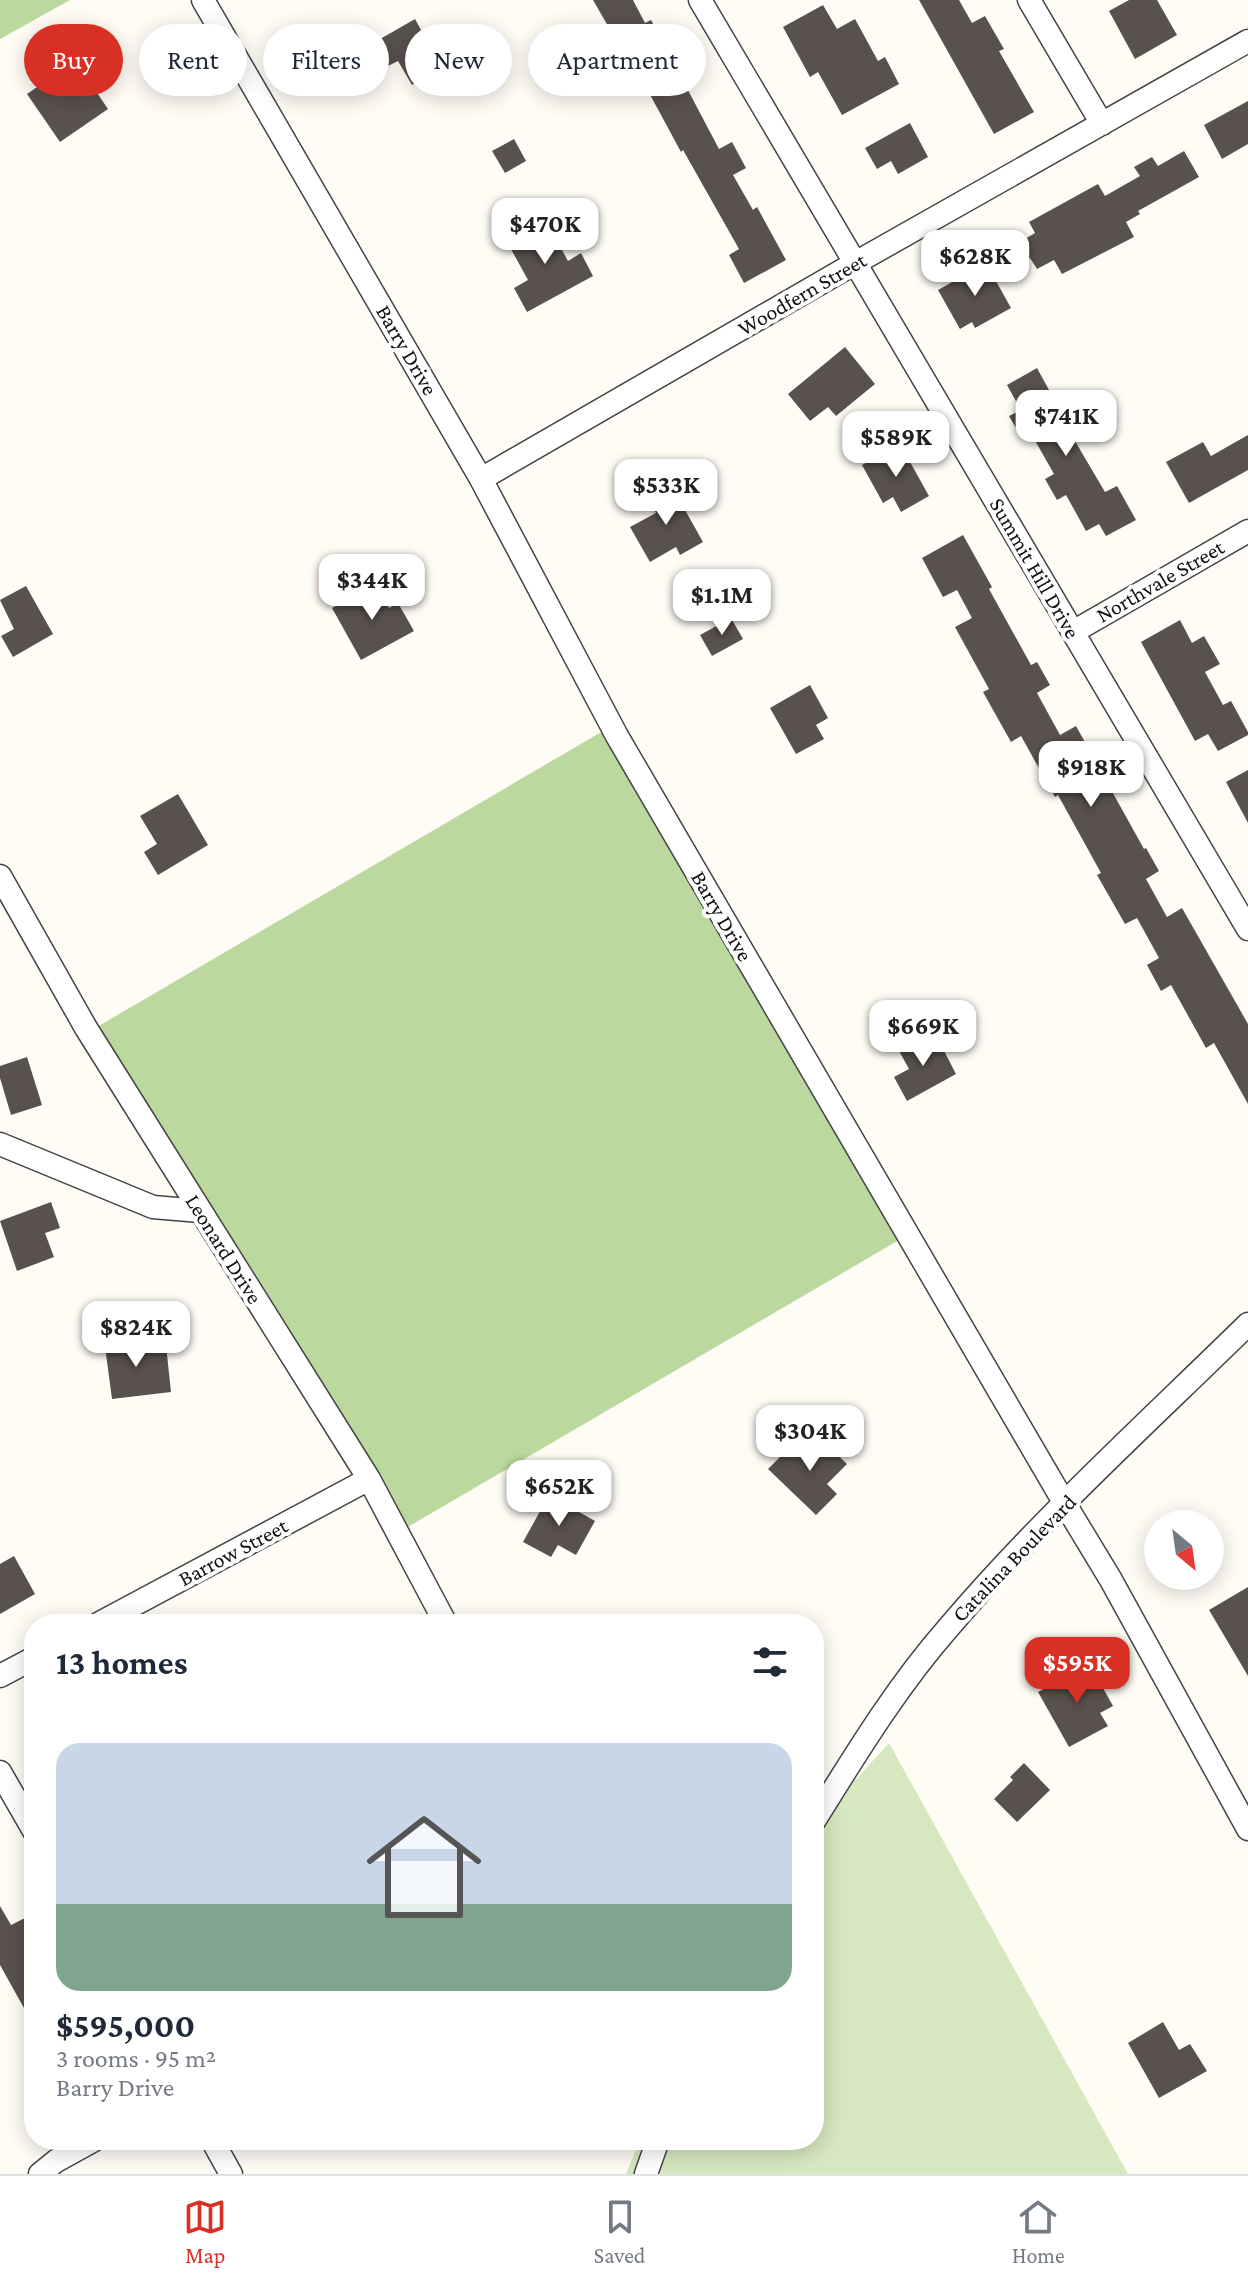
<!DOCTYPE html>
<meta charset="utf-8">
<style>
:root{--surface:#fff;--page:#f2f2f3;--text:#1f2937;--muted:#747a83;--line:#e0e1e3;--accent:#d93025}
body{margin:0;font-family:"Crimson Pro",serif;background:var(--page);color:var(--text);height:100vh;display:flex;flex-direction:column;font-size:30px;white-space:nowrap}
*{box-sizing:border-box;margin:0}
p{font-size:26px;color:var(--muted)}
.icon{flex:none;width:44px;height:44px;fill:none;stroke:currentColor;stroke-width:2;stroke-linecap:round;stroke-linejoin:round}
.map{position:relative;flex:1;overflow:hidden}
.sheet{position:absolute;left:24px;top:1614px;width:800px;height:536px;display:flex;flex-direction:column;background:var(--surface);border-radius:32px;box-shadow:0 4px 20px #0003}
.sheet>*{flex:none}
.banner{position:absolute;left:24px;top:24px;width:800px;height:72px;display:flex;gap:16px}
.needle{width:52px;rotate:151deg}
.controls{position:absolute;left:1144px;top:1510px;display:grid;gap:16px}
.controls a{display:grid;place-items:center;width:80px;height:80px;border-radius:50%;background:var(--surface);box-shadow:0 4px 20px #0003;font-size:40px}
.price{position:absolute;translate:-50% -68px;padding:0 18px;border-radius:16px;background:#fff;color:#222;font-size:26px;line-height:52px;filter:drop-shadow(0 2px 4px #0008)}
.price::after{content:'';position:absolute;left:50%;top:48px;width:24px;height:18px;margin-left:-12px;background:inherit;clip-path:polygon(0 0,100% 0,50% 100%)}
.price.selected{background:var(--accent);color:#fff}
ul{padding:0;list-style:none}
li{display:grid;align-content:center;gap:16px;height:424px;padding:0 32px}
li span{display:grid;place-items:center;height:248px;border-radius:24px;color:#555}
li>.icon{margin-inline-start:auto}
span .icon{width:144px;height:144px;fill:#fffc;stroke-width:1}
li b{font-size:34px}
h2{display:flex;justify-content:space-between;align-items:center;height:96px;padding:0 32px;font-size:34px}
.chip{padding:0 28px;border-radius:36px;background:var(--surface);box-shadow:0 4px 20px #0003;font-size:28px;line-height:72px}
.chip.selected{background:var(--accent);color:#fff}
.dock{display:flex;justify-content:space-around;align-items:center;height:112px;border-top:2px solid var(--line);background:var(--surface);font-size:22px;color:var(--muted)}
.dock a{display:grid;justify-items:center;gap:4px}
.dock .selected{color:var(--accent)}
.map>svg:first-child{display:block}
.green{fill:#d6e8bf}
.forest{fill:#bbd89f}
.building{fill:#59514d}
.lines{fill:none;stroke-linecap:round;stroke-linejoin:round}
.minor-casing{stroke:#444;stroke-width:25}
.minor{stroke:#fff;stroke-width:22}
.labels{text-anchor:middle;dominant-baseline:central;stroke-width:8;stroke-linejoin:round;paint-order:stroke}
.street-label{font-size:22px;fill:#111;stroke:#fff}
</style>
<div class="map">
<svg width="1248" height="2174" viewBox="0 0 1248 2174">
<rect width="100%" height="100%" fill="#fefcf5"/>
<path class="green" d="M889,1743l239,431h-470l11,-34h145v-298l35,-55z
M640,2140h6l-11,34h-9z"/>
<path class="forest" d="M0,0h70l-70,39z
M603,731l296,509 -493,288 -309,-501z"/>
<path class="building" d="M593,0h40l12,23 6,-3 68,129 13,-7 14,26 -13,7 20,35 4,-3 29,53 -42,23 -15,-28 10,-6 -56,-99 -2,2 -34,-63 -2,1z
M919,0h40l13,23 13,-7 19,33 -5,2 35,61 -40,22z
M1129,0h28l20,35 -42,24 -26,-48z
M823,5l14,24 18,-10 23,42 7,-4 14,27 -57,31 -24,-43 -8,5 -27,-50z
M415,19l20,36 -12,6 8,14 -19,10 -14,-24 -10,5 -13,-24z
M63,69l17,23 11,-8 17,25 -48,33 -33,-48z
M1248,101v43l-26,15 -18,-34z
M910,123l18,34 -30,17 -7,-13 -14,8 -12,-21z
M514,139l12,22 -21,12 -13,-22z
M1184,151l15,26 -61,34 2,3 -14,8 8,15 -72,37 -8,-14 -17,9 -7,-11 -8,4 -9,-16 22,-13 -6,-11 69,-38 7,12 35,-20 -6,-9 18,-10 6,9z
M545,219l23,42 13,-8 12,23 -66,36 -13,-24 14,-8 -22,-40z
M986,263l25,45 -36,20 -3,-6 -12,7 -22,-39z
M845,347l30,37 -39,32 -8,-9 -18,14 -22,-27z
M1037,368l24,44 -2,2 46,78 12,-6 19,34 -30,16 -7,-12 -13,7 -20,-36 -9,5 -12,-21 9,-5 -25,-44 -9,5 -11,-19 12,-6 -14,-25z
M1248,435v35l-59,33 -23,-41 37,-20 8,14z
M900,444l29,52 -28,16 -8,-15 -10,6 -21,-38z
M671,485l32,57 -23,13 -4,-8 -26,15 -20,-35 26,-14 -8,-14z
M963,535l29,52 -3,2 42,76 6,-3 13,23 -13,8 23,42 16,-9 10,18 -13,7 23,42 13,-7 35,63 2,-1 13,23 -13,8 21,38 15,-9 66,116v80l-34,-61 -8,5 -35,-63 -10,6 -14,-26 12,-7 -22,-40 -12,6 -28,-49 4,-2 -43,-78 -3,2 -34,-61 -10,6 -28,-50 6,-3 -34,-62 17,-9 -15,-28 -14,7 -21,-39z
M376,584l13,24 9,-5 16,28 -53,29 -29,-52z
M26,586l27,48 -40,23 -12,-21 13,-7 -14,-29z
M731,618l12,21 -31,17 -12,-21z
M1180,620l12,23 12,-7 16,28 -15,8 18,33 8,-4 17,31v3l-30,16 -10,-17 -13,7 -54,-99z
M810,685l18,33 -12,7 8,14 -28,15 -26,-46z
M1248,770v53l-22,-41z
M178,794l30,51 -50,30 -14,-23 13,-8 -17,-28z
M923,1035l8,13 9,-5 16,31 -49,27 -13,-24 15,-8 -11,-20z
M27,1057l15,48 -31,10 -11,-37v-12z
M51,1202l9,26 -15,5 9,24 -37,14 -17,-50z
M133,1335l1,14 32,-4 5,47 -59,7 -8,-60z
M817,1435l30,29 -20,20 10,10 -21,21 -48,-46 20,-20 7,7z
M549,1495l46,26 -19,34 -18,-10 -7,12 -28,-15z
M14,1556l21,38 -35,20v-50z
M1248,1587v89l-39,-66z
M1089,1663l24,43 -13,7 8,13 -39,21 -31,-55z
M1024,1763l26,27 -33,32 -23,-23 19,-19 -3,-3z
M0,1906l11,19 14,-7 9,16v92l-34,-61z
M1163,2022l16,28 11,-6 17,27 -48,27 -31,-55z"/>
<g class="lines">
<g class="minor-casing">
<path id="minor" d="M203,0l278,479 136,257 448,768 46,76 137,249
M700,0l548,929
M1029,0l73,124
M481,479l376,-217 391,-221
M1073,632l175,-101
M0,876l86,152 283,451 77,145
M0,1144l153,63 47,4
M98,1624l271,-145
M0,1676l34,-18
M0,1772l34,59
M814,1821c42,-67 83,-135 135,-194 92,-108 198,-204 299,-303
M212,2140l19,34
M40,2174l16,-13 38,-21
M646,2174l12,-34"/>
</g>
<use href="#minor" class="minor"/>
</g>
<g class="labels">
<g class="street-label">
<text transform="translate(802 294) rotate(-30)">Woodfern Street</text>
<text transform="translate(407 350) rotate(60)">Barry Drive</text>
<text transform="translate(1035 568) rotate(60)">Summit Hill Drive</text>
<text transform="translate(1160 581) rotate(-30)">Northvale Street</text>
<text transform="translate(722 916) rotate(60)">Barry Drive</text>
<text transform="translate(224 1249) rotate(58)">Leonard Drive</text>
<text transform="translate(233 1552) rotate(-28)">Barrow Street</text>
<text transform="translate(1014 1558) rotate(-46)">Catalina Boulevard</text>
</g>
</g>
</svg>
<div class="controls">
<a><svg class="needle" viewBox="-14 -14 28 28"><path d="M0-13l5 13h-10z" fill="#e53935"/><path d="M0 13l5-13h-10z" fill="#747a83"/></svg></a>
</div>
<b class="price" style="left:545px;top:266px">$470K</b>
<b class="price" style="left:975px;top:298px">$628K</b>
<b class="price" style="left:1066px;top:458px">$741K</b>
<b class="price" style="left:896px;top:479px">$589K</b>
<b class="price" style="left:666px;top:527px">$533K</b>
<b class="price" style="left:372px;top:622px">$344K</b>
<b class="price" style="left:722px;top:637px">$1.1M</b>
<b class="price" style="left:1091px;top:809px">$918K</b>
<b class="price" style="left:923px;top:1068px">$669K</b>
<b class="price" style="left:136px;top:1369px">$824K</b>
<b class="price" style="left:810px;top:1473px">$304K</b>
<b class="price" style="left:559px;top:1528px">$652K</b>
<b class="price selected" style="left:1077px;top:1705px">$595K</b>
<div class="banner">
<a class="chip selected">Buy</a>
<a class="chip">Rent</a>
<a class="chip">Filters</a>
<a class="chip">New</a>
<a class="chip">Apartment</a>
</div>
<section class="sheet">
<h2>13 homes<svg class="icon" aria-label="filters" viewBox="0 0 24 24"><path d="M4 7h16M4 17h16"/><circle cx="9" cy="7" r="2"/><circle cx="15" cy="17" r="2"/></svg></h2>
<ul>
<li><span style="background:linear-gradient(#c9d6e8 65%,#7fa58c 0)"><svg class="icon" aria-label="home" viewBox="0 0 24 24"><path d="M3 11l9-7 9 7M6 9v11h12V9"/></svg></span><div><b>$595,000</b><p>3 rooms · 95 m²</p><p>Barry Drive</p></div></li>
</ul>
</section>
</div>
<nav class="dock">
<a class="selected"><svg class="icon" aria-label="map" viewBox="0 0 24 24"><path d="M3 6l6-2 6 2 6-2v14l-6 2-6-2-6 2zM9 4v14M15 6v14"/></svg>Map</a>
<a><svg class="icon" aria-label="saved" viewBox="0 0 24 24"><path d="M7 4h10v16l-5-4-5 4z"/></svg>Saved</a>
<a><svg class="icon" aria-label="home" viewBox="0 0 24 24"><path d="M3 11l9-7 9 7M6 9v11h12V9"/></svg>Home</a>
</nav>
